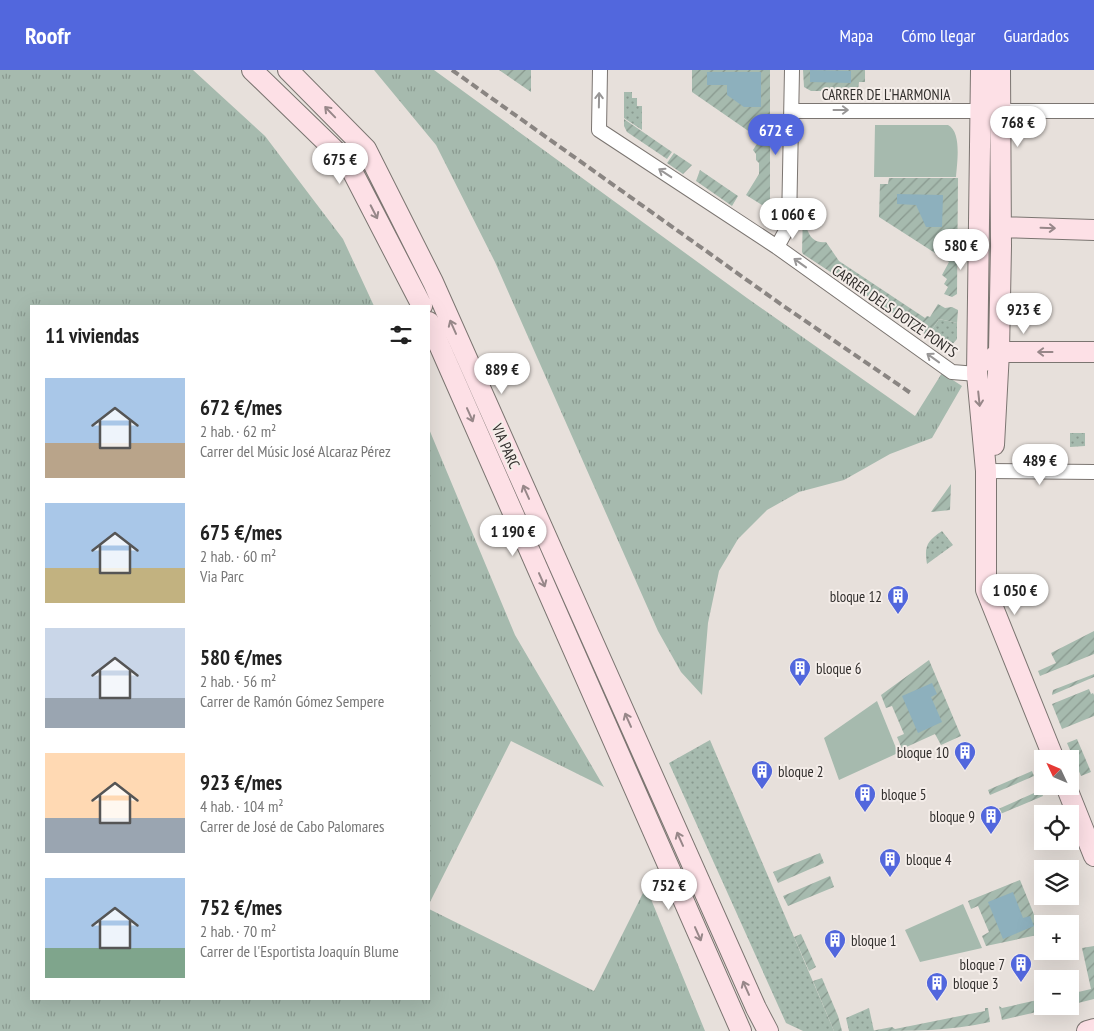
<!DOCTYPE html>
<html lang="es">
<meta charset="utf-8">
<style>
:root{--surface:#fff;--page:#f6f6f6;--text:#222;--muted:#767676;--accent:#5267dd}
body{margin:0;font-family:"PT Sans Narrow",sans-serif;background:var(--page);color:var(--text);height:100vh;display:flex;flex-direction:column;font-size:19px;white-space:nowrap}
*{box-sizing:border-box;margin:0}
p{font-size:16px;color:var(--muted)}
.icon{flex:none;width:28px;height:28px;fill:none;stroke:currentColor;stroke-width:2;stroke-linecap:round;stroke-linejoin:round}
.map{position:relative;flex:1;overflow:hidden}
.panel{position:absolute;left:30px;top:235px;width:400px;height:695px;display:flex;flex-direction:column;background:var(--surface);border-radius:0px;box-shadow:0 5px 20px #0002}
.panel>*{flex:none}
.needle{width:32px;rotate:314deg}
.fabs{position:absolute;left:1034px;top:680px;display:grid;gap:10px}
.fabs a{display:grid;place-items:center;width:45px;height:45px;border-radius:0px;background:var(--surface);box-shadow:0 5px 20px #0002;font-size:25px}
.price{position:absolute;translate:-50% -42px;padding:0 11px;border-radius:18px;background:#fff;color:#222;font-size:16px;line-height:32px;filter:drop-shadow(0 1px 2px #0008)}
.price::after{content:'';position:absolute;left:50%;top:30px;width:15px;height:11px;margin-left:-8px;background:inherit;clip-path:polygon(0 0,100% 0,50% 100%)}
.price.on{background:var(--accent);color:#fff}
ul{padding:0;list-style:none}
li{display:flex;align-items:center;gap:15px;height:125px;padding:0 15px}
li span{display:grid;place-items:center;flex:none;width:140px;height:100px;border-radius:0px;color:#555}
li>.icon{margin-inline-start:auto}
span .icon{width:60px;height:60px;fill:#fffc;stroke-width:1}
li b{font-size:21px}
h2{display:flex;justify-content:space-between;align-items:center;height:60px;padding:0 15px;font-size:21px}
header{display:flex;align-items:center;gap:30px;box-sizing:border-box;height:70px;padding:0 25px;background:var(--accent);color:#fff}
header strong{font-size:24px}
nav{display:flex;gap:28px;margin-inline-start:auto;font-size:18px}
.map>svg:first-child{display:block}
.grass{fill:url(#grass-tufts)}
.park{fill:url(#park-dots)}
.garden{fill:url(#garden-furrows)}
.pitch{fill:#a6baae}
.water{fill:#8db0bd}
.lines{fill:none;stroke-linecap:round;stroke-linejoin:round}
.street-casing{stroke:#7b7571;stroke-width:16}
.secondary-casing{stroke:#7b7571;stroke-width:22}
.street{stroke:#fff;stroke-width:14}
.secondary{stroke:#fde0e6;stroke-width:20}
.rail{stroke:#8a8582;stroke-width:4;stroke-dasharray:8 4;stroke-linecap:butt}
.oneway{stroke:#989696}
.oneway2{stroke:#978789}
.labels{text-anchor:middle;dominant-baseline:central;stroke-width:4;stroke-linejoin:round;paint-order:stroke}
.street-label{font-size:15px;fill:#312e2c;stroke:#f4ede9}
.poi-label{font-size:15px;fill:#312e2c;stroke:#f4ede9;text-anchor:start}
</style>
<header>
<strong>Roofr</strong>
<nav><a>Mapa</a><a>Cómo llegar</a><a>Guardados</a></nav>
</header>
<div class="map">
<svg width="1094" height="961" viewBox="0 0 1094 961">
<defs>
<pattern id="grass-tufts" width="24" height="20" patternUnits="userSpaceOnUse" patternTransform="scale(1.25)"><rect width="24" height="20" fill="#a6baae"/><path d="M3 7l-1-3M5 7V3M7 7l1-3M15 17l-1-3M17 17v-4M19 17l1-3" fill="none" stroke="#88988e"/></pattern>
<pattern id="park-dots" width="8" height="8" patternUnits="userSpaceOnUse" patternTransform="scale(1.25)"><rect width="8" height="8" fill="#a6baae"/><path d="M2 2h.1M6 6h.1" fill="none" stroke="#88988e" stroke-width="1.8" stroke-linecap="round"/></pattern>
<pattern id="garden-furrows" width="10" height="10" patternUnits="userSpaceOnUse" patternTransform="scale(1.25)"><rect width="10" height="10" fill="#a6baae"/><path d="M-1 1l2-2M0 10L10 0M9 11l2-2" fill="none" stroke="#88988e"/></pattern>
</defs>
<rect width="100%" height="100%" fill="#e7e0db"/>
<path class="grass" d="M0,0h193l72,66 78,103 31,67h-343v693h398v-90l165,82 52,-104 59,144h-705z
M374,0h60l313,228 168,118 27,-43 20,13 -30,52 -42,16 -46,26 -45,12 -32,18 -29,29 -19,32 -11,52 -6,72 -21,-23 -23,-41 -163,-369 -59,-117z
M429,359l86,206 89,152 -93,-46 -82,163z"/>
<path class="park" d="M624,22h8v6h5v8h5v24l-18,-12z
M939,249l18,4v16l-6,7 -9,-1 -14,-9z
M1070,363h15v13l-15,1z
M942,461l11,14 -26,19c-3,-18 0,-23 15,-33z
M710,670l124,291h-31l-17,-8 -117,-260z
M869,938l5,23h-25l-3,-13z"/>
<path class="garden" d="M499,0h32v22z
M692,0h78v140l-24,-15 13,-21v-11l-3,-3v-6l-3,-4 7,-11 -68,-47z
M803,0h62v12h-6l-1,9h-47l-7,-4z
M624,49l48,33 -5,7 -40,-27 -3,-6z
M674,83l18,12 -9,9 -16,-11z
M700,100l38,26 -6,10 -36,-25z
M889,108h69l-1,116 -5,3 -8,-3 4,-7 -4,-3 3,-5 -5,-4 7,-13 -70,-45 1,-33h8z
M803,144c4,14 5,30 23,28l13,19 86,57 2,-2 3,1 8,-13 7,4 7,-1 6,3 -1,13 -18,-4 -11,17 -125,-82 -1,-2z
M951,414l-1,26 -19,2z
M1094,561v23l-54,22 -2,-5 18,-8 -5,-10z
M929,590l32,76 -20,9 -6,-11 -33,15 -5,-12 7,-3 -12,-28 -6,2 -5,-13z
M1094,604v3l-42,18 1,-5z
M1089,619l2,5 2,-1 1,2v21l-32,13 -10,-25z
M1077,669l14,33 -10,4 -14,-33z
M1032,701l2,5 -44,19 -2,-5z
M1041,720l2,6 -45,19 -2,-5z
M820,783l4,10 -46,20 -5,-11z
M830,806l4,11 -46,19 -5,-10z
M1020,810l22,54 -56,12 -4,-10 7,-4 -11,-26 -7,3 -3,-8z
M801,864l15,33 -7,4 -15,-34z
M1094,876v53l-24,6v-11l21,-5 -9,-41z
M822,908l16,38 4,15h-8l-21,-50z
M1042,929v7h21l-61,14 -3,-14 3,2z
M985,938h3l2,14c-41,9 -77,9 -119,9l21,-4 3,2 90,-18z"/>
<path class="pitch" d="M875,55h73c14,7 9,38 8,52h-82z
M877,631l21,52 -59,27 -15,-42z
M963,834l19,44 -62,14 -15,-32z"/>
<path class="water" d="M810,0l41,1v12l-41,-1z
M707,2h54v35h-17l-17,-12v-10h-20z
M897,124l46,1 -1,32h-16l-10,-22 -19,-1z
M932,613l5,11 -6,3 11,25 -24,11 -16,-37z
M1013,822l10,26 7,-2 4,10 -31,13 -15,-37z"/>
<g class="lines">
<g class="street-casing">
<path id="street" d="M600,0l-1,60 178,117 175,125 25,2
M792,41h302
M777,177l12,-22 3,-155
M986,401l108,1"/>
</g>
<g class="secondary-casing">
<path id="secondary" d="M252,0l96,93 74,143
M288,0l78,79 67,133 323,726 12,23
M981,0l-4,304 9,97v119l68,169
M1001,157l93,3
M429,252l312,709
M990,291l9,-9h95
M994,375l5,-93 2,-106 -1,-176
M1066,716l28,70
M1087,961l7,-2"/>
</g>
<use href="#street" class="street"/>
<use href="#secondary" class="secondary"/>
<path class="rail" d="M452,0l330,235 130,89"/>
</g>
<defs><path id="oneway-shaft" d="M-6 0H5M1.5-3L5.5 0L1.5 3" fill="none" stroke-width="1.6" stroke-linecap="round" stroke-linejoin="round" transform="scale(1.25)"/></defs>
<g class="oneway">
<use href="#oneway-shaft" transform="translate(599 30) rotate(-89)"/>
<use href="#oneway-shaft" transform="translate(841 40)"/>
<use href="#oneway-shaft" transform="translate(665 103) rotate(-147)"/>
<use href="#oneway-shaft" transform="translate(800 193) rotate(-144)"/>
<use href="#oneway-shaft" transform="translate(933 288) rotate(-144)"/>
</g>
<g class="oneway2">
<use href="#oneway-shaft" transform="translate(330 42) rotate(-134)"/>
<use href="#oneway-shaft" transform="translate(374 142) rotate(63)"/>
<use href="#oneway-shaft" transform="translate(1048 158) rotate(2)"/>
<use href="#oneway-shaft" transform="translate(453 257) rotate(-114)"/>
<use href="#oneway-shaft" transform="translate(1045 282) rotate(-180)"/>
<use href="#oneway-shaft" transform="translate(979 329) rotate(84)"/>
<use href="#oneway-shaft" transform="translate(470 345) rotate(66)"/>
<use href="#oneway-shaft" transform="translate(526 422) rotate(-114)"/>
<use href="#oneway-shaft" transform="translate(542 510) rotate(66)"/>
<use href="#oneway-shaft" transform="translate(628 650) rotate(-114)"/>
<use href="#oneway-shaft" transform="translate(680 769) rotate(-114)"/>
<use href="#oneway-shaft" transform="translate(698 864) rotate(66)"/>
<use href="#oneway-shaft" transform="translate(746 918) rotate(-114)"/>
</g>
<defs>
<g id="building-pin" transform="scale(1.125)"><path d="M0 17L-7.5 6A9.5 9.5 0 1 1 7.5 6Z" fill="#5267dd" stroke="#f4ede9"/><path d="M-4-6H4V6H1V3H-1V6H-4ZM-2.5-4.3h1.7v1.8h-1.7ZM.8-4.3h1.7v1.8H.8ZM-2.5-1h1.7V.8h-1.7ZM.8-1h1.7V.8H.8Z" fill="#fff"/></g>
</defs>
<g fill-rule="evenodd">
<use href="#building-pin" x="898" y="526"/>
<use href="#building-pin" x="800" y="598"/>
<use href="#building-pin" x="965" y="682"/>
<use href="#building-pin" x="762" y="701"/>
<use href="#building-pin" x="865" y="724"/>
<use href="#building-pin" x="991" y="746"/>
<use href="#building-pin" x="890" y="789"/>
<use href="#building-pin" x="835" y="870"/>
<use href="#building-pin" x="1021" y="894"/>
<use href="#building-pin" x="937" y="913"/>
</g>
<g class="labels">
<g class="street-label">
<text x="886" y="24">CARRER DE L'HARMONIA</text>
<text transform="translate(895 241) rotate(35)">CARRER DELS DOTZE PONTS</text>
<text transform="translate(506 376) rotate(66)">VIA PARC</text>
</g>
<g class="poi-label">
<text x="882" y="526" text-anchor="end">bloque 12</text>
<text x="816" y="598">bloque 6</text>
<text x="949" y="682" text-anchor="end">bloque 10</text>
<text x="778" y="701">bloque 2</text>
<text x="881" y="724">bloque 5</text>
<text x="975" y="746" text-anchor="end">bloque 9</text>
<text x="906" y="789">bloque 4</text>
<text x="851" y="870">bloque 1</text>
<text x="1005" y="894" text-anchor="end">bloque 7</text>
<text x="953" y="913">bloque 3</text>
</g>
</g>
</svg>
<div class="fabs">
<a><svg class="needle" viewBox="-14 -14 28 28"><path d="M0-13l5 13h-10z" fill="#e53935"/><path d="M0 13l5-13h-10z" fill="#767676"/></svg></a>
<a><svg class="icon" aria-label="locate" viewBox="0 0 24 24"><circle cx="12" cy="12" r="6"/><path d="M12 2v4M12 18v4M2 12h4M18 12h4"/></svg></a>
<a><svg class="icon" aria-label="layers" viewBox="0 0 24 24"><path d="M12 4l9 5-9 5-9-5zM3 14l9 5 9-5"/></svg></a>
<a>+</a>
<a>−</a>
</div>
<b class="price" style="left:1018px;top:78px">768 €</b>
<b class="price on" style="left:776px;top:86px">672 €</b>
<b class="price" style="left:340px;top:115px">675 €</b>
<b class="price" style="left:793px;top:170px">1 060 €</b>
<b class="price" style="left:961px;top:201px">580 €</b>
<b class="price" style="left:1024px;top:265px">923 €</b>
<b class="price" style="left:502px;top:325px">889 €</b>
<b class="price" style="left:1040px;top:416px">489 €</b>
<b class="price" style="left:513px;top:487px">1 190 €</b>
<b class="price" style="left:1015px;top:546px">1 050 €</b>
<b class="price" style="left:669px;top:841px">752 €</b>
<section class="panel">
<h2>11 viviendas<svg class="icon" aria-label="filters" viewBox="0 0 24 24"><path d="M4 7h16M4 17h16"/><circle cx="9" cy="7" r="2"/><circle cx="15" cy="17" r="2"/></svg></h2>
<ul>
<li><span style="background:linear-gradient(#a9c7e8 65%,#b9a48a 0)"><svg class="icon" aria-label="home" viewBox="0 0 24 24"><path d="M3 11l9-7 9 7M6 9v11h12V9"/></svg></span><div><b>672 €/mes</b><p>2 hab. · 62 m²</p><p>Carrer del Músic José Alcaraz Pérez</p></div></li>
<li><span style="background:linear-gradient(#a9c7e8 65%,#c2b280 0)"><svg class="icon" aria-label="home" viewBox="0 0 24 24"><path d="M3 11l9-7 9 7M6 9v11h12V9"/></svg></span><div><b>675 €/mes</b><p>2 hab. · 60 m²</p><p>Via Parc</p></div></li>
<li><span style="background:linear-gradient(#c9d6e8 70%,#9aa5b1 0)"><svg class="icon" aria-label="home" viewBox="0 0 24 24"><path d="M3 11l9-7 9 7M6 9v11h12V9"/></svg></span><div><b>580 €/mes</b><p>2 hab. · 56 m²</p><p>Carrer de Ramón Gómez Sempere</p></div></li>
<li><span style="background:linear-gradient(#ffd9b3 65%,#9aa5b1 0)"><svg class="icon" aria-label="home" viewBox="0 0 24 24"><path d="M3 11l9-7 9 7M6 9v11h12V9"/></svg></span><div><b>923 €/mes</b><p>4 hab. · 104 m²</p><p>Carrer de José de Cabo Palomares</p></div></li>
<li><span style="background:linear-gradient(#a9c7e8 70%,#7fa58c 0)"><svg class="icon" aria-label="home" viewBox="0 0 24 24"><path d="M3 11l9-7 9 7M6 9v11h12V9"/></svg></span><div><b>752 €/mes</b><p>2 hab. · 70 m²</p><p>Carrer de l'Esportista Joaquín Blume</p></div></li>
</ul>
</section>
</div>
